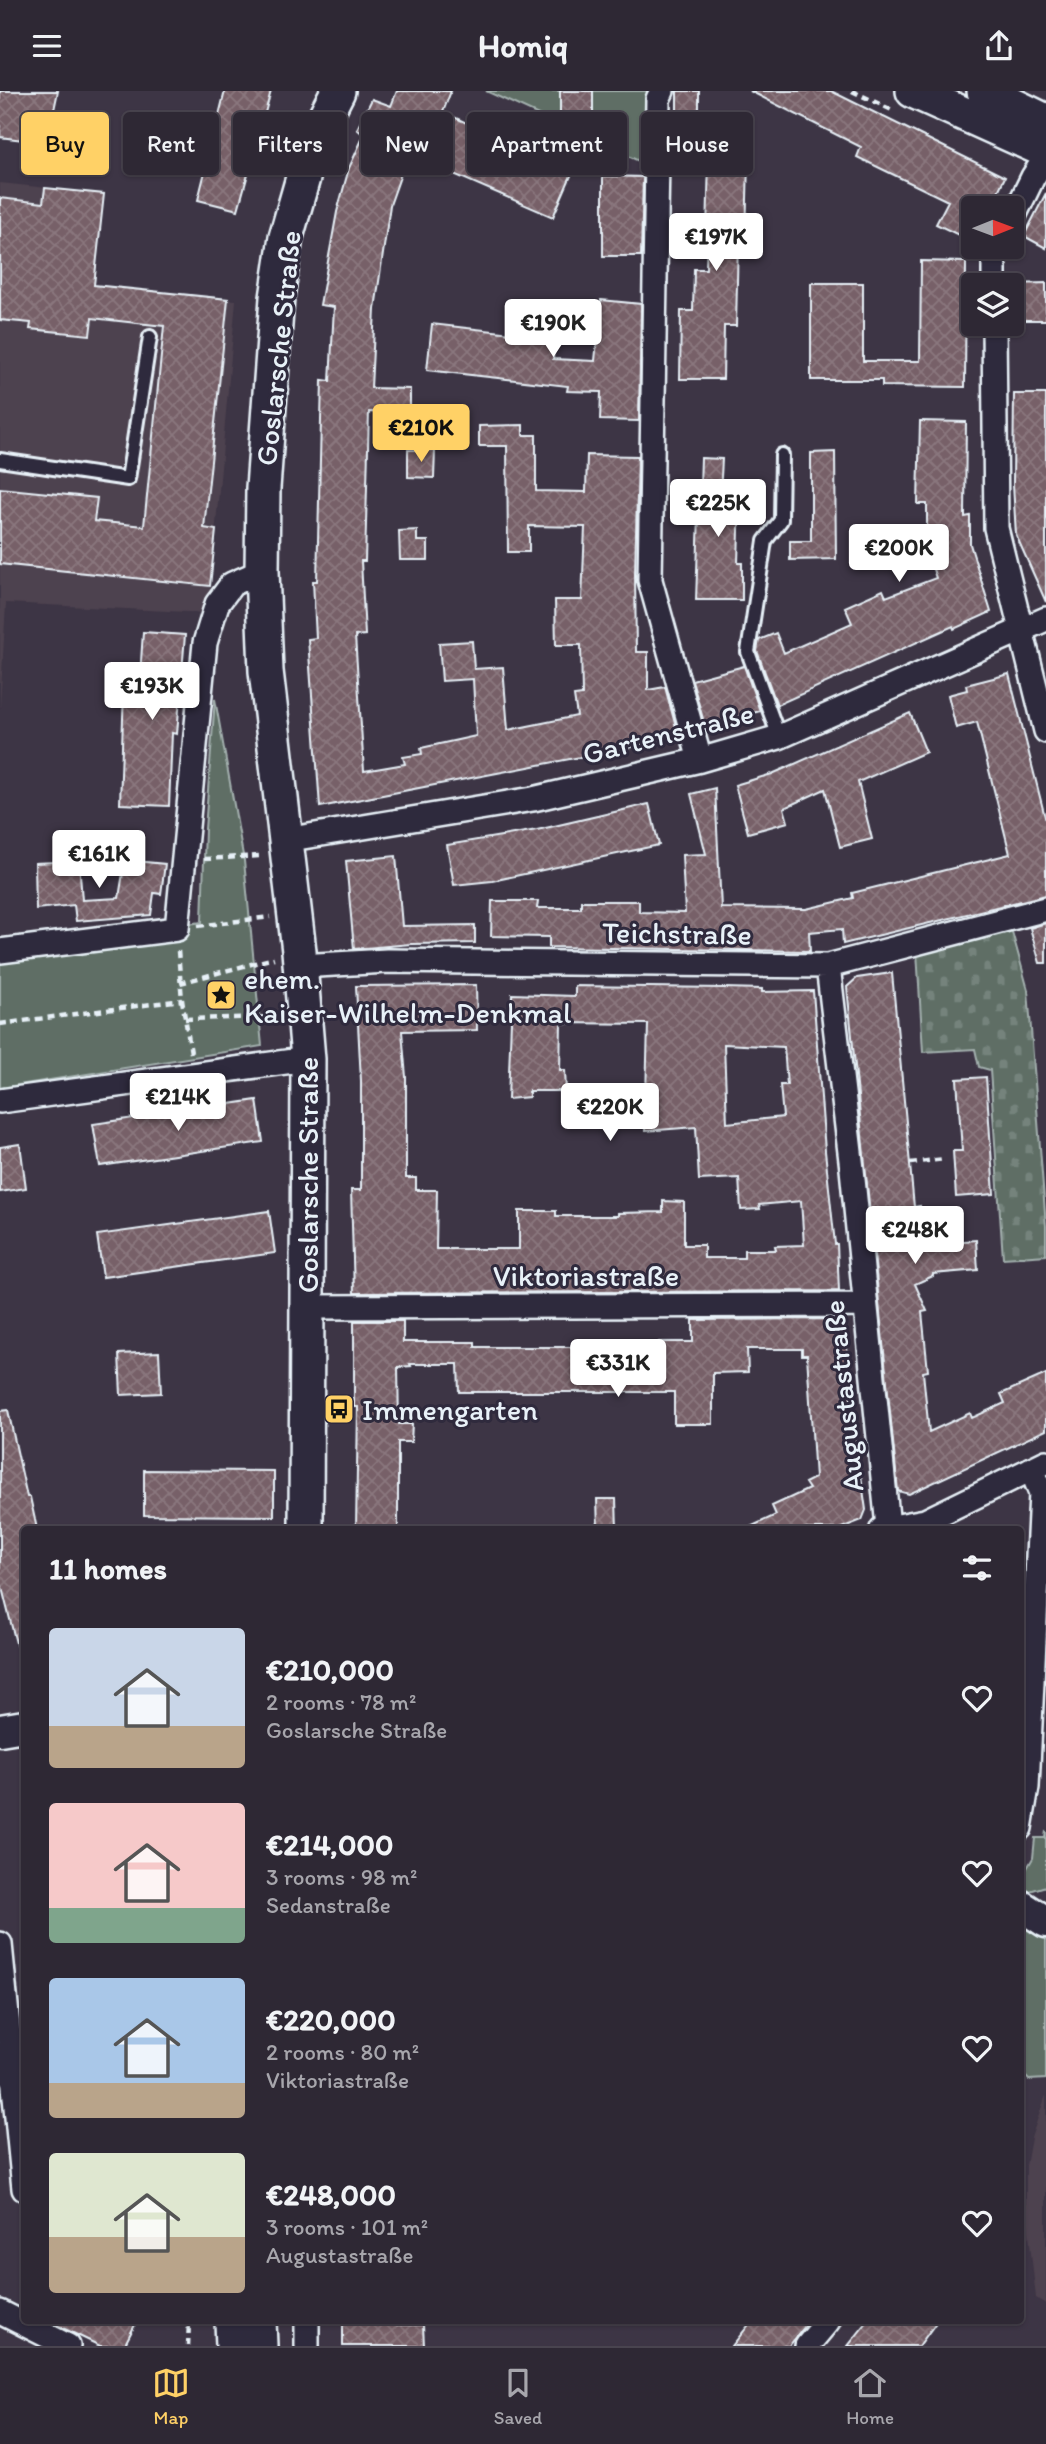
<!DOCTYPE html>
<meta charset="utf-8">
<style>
:root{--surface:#2e2834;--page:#3a3440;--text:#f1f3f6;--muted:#a7a6ac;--line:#49444f;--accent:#ffd166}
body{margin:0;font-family:Itim,sans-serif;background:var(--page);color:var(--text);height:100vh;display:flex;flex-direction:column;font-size:26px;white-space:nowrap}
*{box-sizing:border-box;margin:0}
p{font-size:23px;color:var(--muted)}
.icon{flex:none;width:38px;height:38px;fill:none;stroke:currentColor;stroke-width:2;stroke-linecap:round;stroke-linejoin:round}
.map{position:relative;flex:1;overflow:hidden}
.details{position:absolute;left:21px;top:1435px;width:1003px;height:798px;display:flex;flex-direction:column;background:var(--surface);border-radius:7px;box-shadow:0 2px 5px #0004,0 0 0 2px var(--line)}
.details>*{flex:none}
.banner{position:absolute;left:21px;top:21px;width:1004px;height:63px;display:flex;gap:14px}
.needle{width:46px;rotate:89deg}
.controls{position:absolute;left:961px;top:105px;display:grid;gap:14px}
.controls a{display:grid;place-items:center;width:63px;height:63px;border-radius:7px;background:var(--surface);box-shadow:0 2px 5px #0004,0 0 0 2px var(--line);font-size:35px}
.price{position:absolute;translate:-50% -60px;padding:0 16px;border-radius:7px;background:#fff;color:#222;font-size:23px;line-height:46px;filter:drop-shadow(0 2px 4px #0008)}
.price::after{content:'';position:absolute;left:50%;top:42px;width:21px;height:16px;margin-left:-10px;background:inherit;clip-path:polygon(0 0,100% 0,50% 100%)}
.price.selected{background:var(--accent);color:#111}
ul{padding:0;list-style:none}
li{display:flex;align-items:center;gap:21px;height:175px;padding:0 28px}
li span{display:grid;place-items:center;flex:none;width:196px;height:140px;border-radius:7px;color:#555}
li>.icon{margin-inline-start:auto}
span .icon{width:84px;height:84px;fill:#fffc;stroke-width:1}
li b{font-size:30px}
h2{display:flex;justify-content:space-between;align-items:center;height:84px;padding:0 28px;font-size:30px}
.tag{padding:0 24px;border-radius:7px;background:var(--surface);box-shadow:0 2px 5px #0004,0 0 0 2px var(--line);font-size:24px;line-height:63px}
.tag.selected{background:var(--accent);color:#111}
header{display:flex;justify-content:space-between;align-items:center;height:91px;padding:0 28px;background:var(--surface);font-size:32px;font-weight:700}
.tabs{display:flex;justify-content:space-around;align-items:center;height:98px;border-top:2px solid var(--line);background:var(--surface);font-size:19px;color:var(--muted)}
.tabs a{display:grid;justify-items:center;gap:4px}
.tabs .selected{color:var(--accent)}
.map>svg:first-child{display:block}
.built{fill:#4e424f}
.cemetery{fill:url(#cemetery-stones);stroke:#a3b0ae;stroke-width:2}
.green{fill:#5e6e65;stroke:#a3b0ae;stroke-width:2}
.building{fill:url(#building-cross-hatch);stroke:#e8f1f8;stroke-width:2;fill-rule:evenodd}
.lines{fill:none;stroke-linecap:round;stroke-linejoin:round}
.service-casing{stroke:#e8f1f8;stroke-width:18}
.minor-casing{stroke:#e8f1f8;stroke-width:28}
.tertiary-casing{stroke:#e8f1f8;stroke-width:35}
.secondary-casing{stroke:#e8f1f8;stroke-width:38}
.path{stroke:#e8f1f8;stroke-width:4.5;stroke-dasharray:7 5;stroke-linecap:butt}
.service{stroke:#2f2a3d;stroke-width:12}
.minor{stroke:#2f2a3d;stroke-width:23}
.tertiary{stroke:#2f2a3d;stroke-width:30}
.secondary{stroke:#2f2a3d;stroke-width:33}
.labels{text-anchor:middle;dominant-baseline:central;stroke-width:6;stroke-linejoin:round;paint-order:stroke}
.street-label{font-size:30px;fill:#e8f1f8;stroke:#2f2a3d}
.poi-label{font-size:30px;fill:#e8f1f8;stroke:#2f2a3d;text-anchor:start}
</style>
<header><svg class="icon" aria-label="menu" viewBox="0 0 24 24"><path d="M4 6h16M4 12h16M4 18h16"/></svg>Homiq<svg class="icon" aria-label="share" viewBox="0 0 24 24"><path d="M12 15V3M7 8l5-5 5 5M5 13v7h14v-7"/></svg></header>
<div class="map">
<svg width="1046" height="2255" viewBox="0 0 1046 2255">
<defs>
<pattern id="cemetery-stones" width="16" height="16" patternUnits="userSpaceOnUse" patternTransform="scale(1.75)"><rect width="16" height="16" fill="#5e6e65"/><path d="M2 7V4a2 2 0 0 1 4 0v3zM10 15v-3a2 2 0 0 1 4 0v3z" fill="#75837c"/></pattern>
<pattern id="building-cross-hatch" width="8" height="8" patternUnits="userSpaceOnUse" patternTransform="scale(1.75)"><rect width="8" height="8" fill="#776067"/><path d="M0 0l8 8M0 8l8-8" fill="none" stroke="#8a777e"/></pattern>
</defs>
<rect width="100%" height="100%" fill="#3d3545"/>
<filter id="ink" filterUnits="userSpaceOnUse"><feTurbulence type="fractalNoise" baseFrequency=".0143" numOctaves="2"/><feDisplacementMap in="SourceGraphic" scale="14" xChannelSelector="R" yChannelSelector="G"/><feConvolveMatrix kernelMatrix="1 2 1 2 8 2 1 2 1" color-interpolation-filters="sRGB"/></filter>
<g filter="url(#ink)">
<path class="built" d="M0,92l104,11 -15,100 147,6 -28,313 -202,-10 -6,105z
M1046,2004v209l-10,-6 -10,-92v-40l5,-28z"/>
<path class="cemetery" d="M1011,837l17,62 18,236v29l-43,3 -13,-188 -11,-3 -4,-18 -52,3 -6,-101z"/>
<path class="green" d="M486,0h170l-4,76z
M215,608l29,162 18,185 -262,42v-139l202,-27 3,-93z
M1046,1740v55l-26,8v-14l13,-22 2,-20h10z
M1020,1816l26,22v150l-17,1 -8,-8z"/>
<path class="building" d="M0,0h58l-11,52 -47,-6z
M225,0h46l-33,119 -40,-10z
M397,0h54l-8,21 105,49v-40l12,-1v-29h33v34l-40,92 -145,-63 -18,51 -15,104 -4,79 39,1v24l-41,-1 -4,149h-4l4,74 -10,1 9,135 41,-7 -2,-7 19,-3 -1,-6 55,-12 -3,-57 -31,2 -3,-38 33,-2 2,28 29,-2 5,63 69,-14 -3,-20 8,-1 -1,-50h-25l-1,-45h27l3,-73 -56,-1v26h-21l-1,-106h-28v-20l44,-1v10h13v56l50,1 1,-37 51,1 -3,118 1,78h12v38l17,-3 14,51 -359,69 -12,-168 8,-1 -3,-57h4l5,-201 8,1 4,-74 -14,-2 17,-93 12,-44 15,-33 -7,-6 15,-30 19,7z
M677,0h22v59h-22z
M750,0h81l174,86 -15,31h-17v34l-37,-18 12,-23 -91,-44 4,-10z
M709,68l39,1 -2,79h-8l-2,87h-12l-1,53h-43l1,-68h12l1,-42h12z
M603,85l40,1 -2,79h-38z
M45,97l59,6 -10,91 134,14 -24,229 12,2 -6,56 -210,-22v-76l97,10 -3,23 50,5 20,-200 -72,-8 -2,17 -60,-6 1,-6 -31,-3v-122l43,5z
M1046,102v55l-22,-12z
M921,170l45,1 -1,125 -83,-1v-6h-71v-97h52v78h57z
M1046,192v37h-33v-36z
M601,209l40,4 -2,117 -39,-1 1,-28 -34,-1 1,-5 -141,-16 5,-46 123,14 -2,21 42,2z
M1014,303h32v208l-30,-67 -3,-51z
M920,330l46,1 -1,95 5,-1v28l21,68 -37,17 -1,-3 -176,79 -20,-54 2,-11 17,-7 8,20 68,-30 -7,-16 38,-17 3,7 50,-19 -9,-26v-48h-9z
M408,359h27l-1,28 -26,-1z
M835,361l1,107 -46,1v-19h21v-88z
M701,367l21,1 -2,37 20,1 -2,66h4v37h-46z
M417,439v11h11v19h-28l-1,-29z
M143,541l42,3 -8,99 -5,-1 -3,73 -49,-2 4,-114 15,1z
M744,575l16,45 -55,15 -13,-46z
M1009,583l37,147v74l-203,49 -1,-15 -33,3 1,19 -261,-4v-10l-58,-1 1,-35h46l-1,7h44v-7h58v11l46,1 -3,-58 24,-1 -15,-60 24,-6 6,120 85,1 47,-11 -1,-5 158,-39 -33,-132 -21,6 -8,-33 19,-5 -1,-5z
M910,622l16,39 -68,30 14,57 -32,8 -15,-58 -41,19 4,14 -40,11 -13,-48 37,-11z
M649,713l10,41 -167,36 -38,4 -7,-40 90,-15z
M396,765l6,70 73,-1v18l-64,1 -57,5 -8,-88z
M125,769l40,4 -4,30 -7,-1 -3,22 -75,6 -2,-16 -38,4 -1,-46 44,-2 3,39 37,-2z
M1046,832v40h-6l-10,-35z
M892,882l22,234 6,-1 4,38 52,-4 2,30 -45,4v2l-18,8 12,27 -5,1 6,59 -5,1 6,60 41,-19 2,5 33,-15 -4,-9 45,-20v56l-137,64 -11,-3 -51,-504 10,-9z
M476,894l1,45 -75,1 4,46v101h10v12h21l-1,59h83v-38h37v5h62v-3l45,-1v-11l21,1v43h20v13h40v-8h32l-1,-4 29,-1 -3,-44 -42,4 1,4 -19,1 -2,-32 -40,2 -3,-53 -51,4 3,-107 -87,-1 -1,47h5l1,21h-37v6l-21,2 4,-105 63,2v-10l149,2 38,1v3l51,-1 12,160 10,93h2l2,47 -485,2 -3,-103h10v-109l-5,-95zM724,953l60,3 3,38h-7l3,32 -56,6z
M986,986l8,117 -38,3 -3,-46h9l-5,-72z
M257,1009l6,42 -163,24 -7,-42z
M20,1053l6,44 -26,4v-45z
M269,1120l6,42 -172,24 -6,-42z
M832,1228l14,15 7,87 13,89 -4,10 -23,9h-93l30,-14 -4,-9 37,-17 -4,-6 10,-5 -8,-123h-5v-6h-55l1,23 -35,1v51h-39v-32h-215l-1,-28h-48l1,2 -13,1 1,57h13l-1,18h-13v87h-42l2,-122h-4v-86h49v21h72v5h184v-5h34v-22z
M159,1261l2,41 -40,2 -2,-41z
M8,1319l19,87h3l7,32h-13v121l-6,1 -18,-71v-169z
M144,1379l130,1v45l-130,-1z
M597,1408h19l1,30h-19z
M48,2230h89l-13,25h-24z
M343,2230h54v4h26l1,21h-81z
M752,2230h57l-20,25h-57z
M868,2230h69l-18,25h-71z"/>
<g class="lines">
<g class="service-casing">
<path id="service" d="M0,369l128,19 22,-142
M779,646l-31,-85 17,-111 16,-21 1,-65"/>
</g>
<g class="minor-casing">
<path id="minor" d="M662,0l-4,8 -8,481 50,180
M1012,129l21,-43 13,-20
M994,194v-28l4,-10
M994,233l2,204 50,203
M285,749l248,-41 167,-39 79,-23 267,-118
M0,860l177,-22 28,-286 12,-39 15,-20 30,-13
M300,875l87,-5 441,5 218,-57
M828,875l24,203 36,358
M0,1010l308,-42
M308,1216l557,-2
M882,1438l43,-8 121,-59
M1020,1737l7,-41 14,-294 -10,-24
M0,1853l24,245
M0,2221l68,34
M307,2255v-25
M807,2255l21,-25"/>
</g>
<g class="tertiary-casing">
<path id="tertiary" d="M0,1639l24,-4
M1020,1814l26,17"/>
</g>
<g class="secondary-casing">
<path id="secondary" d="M913,0l133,60
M984,0l62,30
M306,1438l2,-470 -9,-108 -33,-280 -4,-100 1,-83 14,-190 9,-61 29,-101 23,-45
M232,2230l1,25
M259,2230l1,25"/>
</g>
<path class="path" d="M852,0l40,19
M204,768l57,-3
M198,835l72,-9
M178,860l4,49 9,53
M180,892l94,-25
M185,928l94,-2
M0,933l182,-24
M910,1072l35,-4
M188,2255l1,-25"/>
<use href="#service" class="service"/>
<use href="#minor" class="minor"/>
<use href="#tertiary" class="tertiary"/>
<use href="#secondary" class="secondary"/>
</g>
</g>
<defs>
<g id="sight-square" transform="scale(1.575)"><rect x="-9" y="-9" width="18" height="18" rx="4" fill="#ffd166" stroke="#2f2a3d"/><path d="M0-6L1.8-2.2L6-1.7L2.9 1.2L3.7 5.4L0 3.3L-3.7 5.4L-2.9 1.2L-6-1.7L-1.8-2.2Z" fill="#111"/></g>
<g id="bus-square" transform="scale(1.575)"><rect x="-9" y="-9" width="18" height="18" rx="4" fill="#ffd166" stroke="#2f2a3d"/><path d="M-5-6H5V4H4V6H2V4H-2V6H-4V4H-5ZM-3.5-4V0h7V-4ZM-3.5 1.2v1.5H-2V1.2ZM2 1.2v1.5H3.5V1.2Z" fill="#111"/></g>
</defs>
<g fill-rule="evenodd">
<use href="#sight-square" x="221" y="904"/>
<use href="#bus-square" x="339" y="1318"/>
</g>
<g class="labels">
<g class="street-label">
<text transform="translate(278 257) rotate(-84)">Goslarsche Straße</text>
<text transform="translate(668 642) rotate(-14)">Gartenstraße</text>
<text transform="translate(677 842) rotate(1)">Teichstraße</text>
<text transform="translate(307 1084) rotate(-90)">Goslarsche Straße</text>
<text x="586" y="1184">Viktoriastraße</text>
<text transform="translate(843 1305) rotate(-96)">Augustastraße</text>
</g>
<g class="poi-label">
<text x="244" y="887">ehem.<tspan x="244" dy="34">Kaiser-Wilhelm-Denkmal</tspan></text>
<text x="362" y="1318">Immengarten</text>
</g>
</g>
</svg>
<div class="controls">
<a><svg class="needle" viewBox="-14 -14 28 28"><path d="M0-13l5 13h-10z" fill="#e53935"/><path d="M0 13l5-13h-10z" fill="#a7a6ac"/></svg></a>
<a><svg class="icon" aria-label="layers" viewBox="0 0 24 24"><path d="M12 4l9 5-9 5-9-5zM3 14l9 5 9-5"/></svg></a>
</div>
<b class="price" style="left:716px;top:182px">€197K</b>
<b class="price" style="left:553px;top:268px">€190K</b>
<b class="price selected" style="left:421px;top:373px">€210K</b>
<b class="price" style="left:718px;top:448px">€225K</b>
<b class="price" style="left:899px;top:493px">€200K</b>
<b class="price" style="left:152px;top:631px">€193K</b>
<b class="price" style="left:99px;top:799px">€161K</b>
<b class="price" style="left:178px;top:1042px">€214K</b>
<b class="price" style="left:610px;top:1052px">€220K</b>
<b class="price" style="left:915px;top:1175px">€248K</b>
<b class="price" style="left:618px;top:1308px">€331K</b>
<div class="banner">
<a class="tag selected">Buy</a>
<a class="tag">Rent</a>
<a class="tag">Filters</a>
<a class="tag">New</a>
<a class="tag">Apartment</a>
<a class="tag">House</a>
</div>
<section class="details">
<h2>11 homes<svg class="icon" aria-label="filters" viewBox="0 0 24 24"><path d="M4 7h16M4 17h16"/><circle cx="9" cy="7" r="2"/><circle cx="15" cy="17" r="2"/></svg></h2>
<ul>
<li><span style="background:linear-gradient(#c9d6e8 70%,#b9a48a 0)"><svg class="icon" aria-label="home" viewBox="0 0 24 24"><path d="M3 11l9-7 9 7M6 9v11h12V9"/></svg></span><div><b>€210,000</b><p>2 rooms · 78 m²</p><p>Goslarsche Straße</p></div><svg class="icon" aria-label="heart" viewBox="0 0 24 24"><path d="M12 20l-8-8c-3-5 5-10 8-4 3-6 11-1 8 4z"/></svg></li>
<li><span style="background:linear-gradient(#f6c9c9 75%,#7fa58c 0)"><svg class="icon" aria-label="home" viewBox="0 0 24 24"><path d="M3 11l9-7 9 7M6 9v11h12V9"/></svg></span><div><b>€214,000</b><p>3 rooms · 98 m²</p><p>Sedanstraße</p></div><svg class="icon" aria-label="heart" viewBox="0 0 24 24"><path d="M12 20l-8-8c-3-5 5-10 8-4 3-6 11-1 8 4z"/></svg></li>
<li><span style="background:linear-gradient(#a9c7e8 75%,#b9a48a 0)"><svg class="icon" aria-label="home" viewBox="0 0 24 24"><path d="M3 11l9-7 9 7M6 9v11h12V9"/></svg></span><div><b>€220,000</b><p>2 rooms · 80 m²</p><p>Viktoriastraße</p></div><svg class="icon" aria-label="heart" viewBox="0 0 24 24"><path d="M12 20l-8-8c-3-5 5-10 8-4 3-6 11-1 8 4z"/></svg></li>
<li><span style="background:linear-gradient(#dfe7d0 60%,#b9a48a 0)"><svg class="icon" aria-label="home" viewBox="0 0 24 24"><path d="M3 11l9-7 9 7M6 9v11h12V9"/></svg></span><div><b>€248,000</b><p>3 rooms · 101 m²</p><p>Augustastraße</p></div><svg class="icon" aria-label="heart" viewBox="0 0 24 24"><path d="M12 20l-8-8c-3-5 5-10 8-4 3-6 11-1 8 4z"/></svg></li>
</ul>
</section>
</div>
<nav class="tabs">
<a class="selected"><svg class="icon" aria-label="map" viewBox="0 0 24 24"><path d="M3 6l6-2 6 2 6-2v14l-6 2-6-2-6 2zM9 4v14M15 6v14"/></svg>Map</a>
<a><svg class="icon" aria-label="saved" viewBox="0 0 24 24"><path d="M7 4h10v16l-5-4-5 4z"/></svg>Saved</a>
<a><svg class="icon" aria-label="home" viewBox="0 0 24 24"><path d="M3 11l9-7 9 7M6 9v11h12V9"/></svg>Home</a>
</nav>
